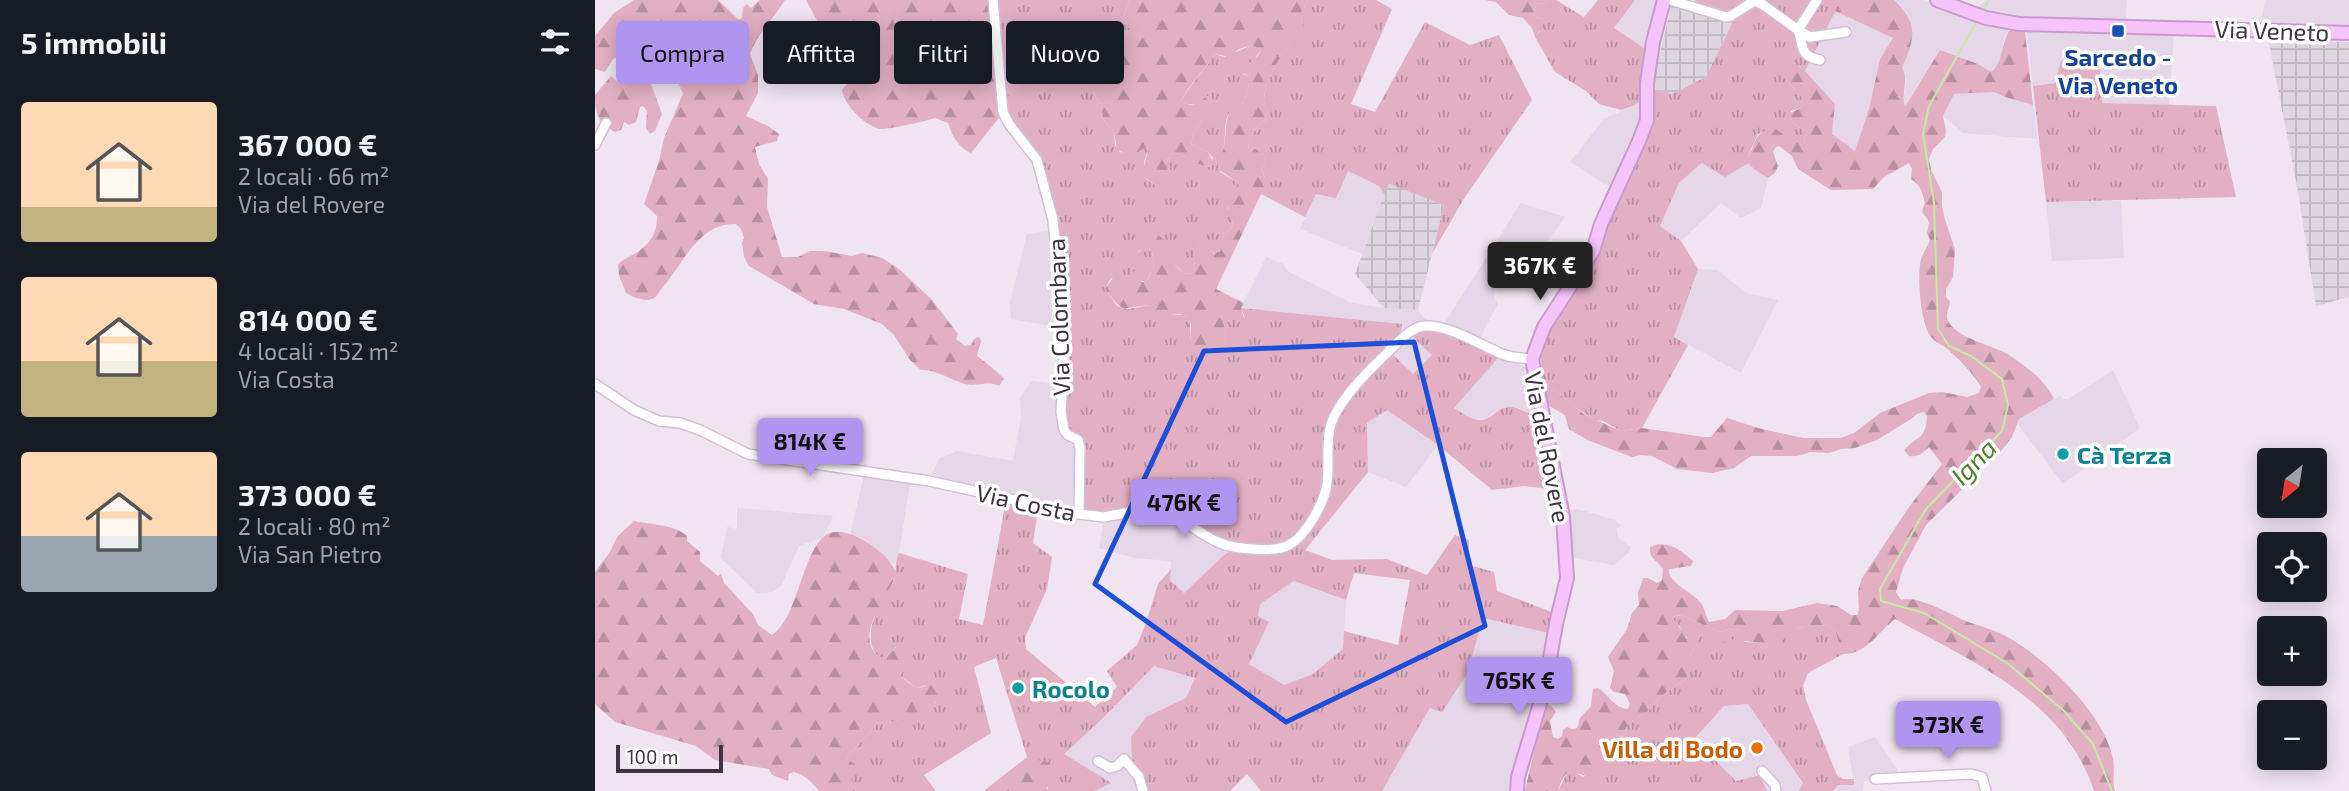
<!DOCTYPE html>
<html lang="it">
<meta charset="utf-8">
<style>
:root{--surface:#171b24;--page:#20242c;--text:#f1f3f6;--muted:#9ea1a6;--accent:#b095f0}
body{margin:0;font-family:"Exo 2",sans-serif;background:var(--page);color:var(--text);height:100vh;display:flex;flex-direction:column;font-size:26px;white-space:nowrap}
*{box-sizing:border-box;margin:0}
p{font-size:23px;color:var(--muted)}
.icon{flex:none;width:38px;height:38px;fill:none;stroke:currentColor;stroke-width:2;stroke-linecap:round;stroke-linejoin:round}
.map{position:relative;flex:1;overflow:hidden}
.panel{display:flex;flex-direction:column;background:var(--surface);width:595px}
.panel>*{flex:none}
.guide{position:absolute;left:21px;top:21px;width:665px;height:63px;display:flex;gap:14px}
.needle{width:46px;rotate:210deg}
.buttons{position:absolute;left:1662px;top:448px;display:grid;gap:14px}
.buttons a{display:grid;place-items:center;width:70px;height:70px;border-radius:7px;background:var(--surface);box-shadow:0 4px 18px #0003;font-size:35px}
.scale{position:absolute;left:21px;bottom:18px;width:107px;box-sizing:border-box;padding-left:7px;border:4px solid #3f3442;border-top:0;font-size:19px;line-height:24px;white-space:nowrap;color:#3f3442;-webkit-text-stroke:5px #fff;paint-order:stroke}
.price{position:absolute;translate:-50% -60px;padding:0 16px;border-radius:7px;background:var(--accent);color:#111;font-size:23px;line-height:46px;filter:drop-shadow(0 2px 4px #0008)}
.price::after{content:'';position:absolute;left:50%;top:42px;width:21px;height:16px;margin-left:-10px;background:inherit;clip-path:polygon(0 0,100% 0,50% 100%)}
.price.current{background:#222;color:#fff}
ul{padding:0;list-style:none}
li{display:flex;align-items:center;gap:21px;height:175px;padding:0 21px}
li span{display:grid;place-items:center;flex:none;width:196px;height:140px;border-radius:7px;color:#555}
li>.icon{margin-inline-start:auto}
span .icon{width:84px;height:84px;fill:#fffc;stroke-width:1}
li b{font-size:30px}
h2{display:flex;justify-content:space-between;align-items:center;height:84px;padding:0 21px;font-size:30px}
.tag{padding:0 24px;border-radius:7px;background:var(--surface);box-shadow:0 4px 18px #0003;font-size:24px;line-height:63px}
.tag.current{background:var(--accent);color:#111}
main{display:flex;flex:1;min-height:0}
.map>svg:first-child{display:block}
.residential{fill:#e5d6e8}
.industrial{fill:url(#industrial-grid)}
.grass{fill:url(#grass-tufts);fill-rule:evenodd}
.forest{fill:url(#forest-firs)}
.pitch{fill:#e2afc3}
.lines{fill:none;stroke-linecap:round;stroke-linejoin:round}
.stream{stroke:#c2eaa4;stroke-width:2}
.street-casing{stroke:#d2c1d6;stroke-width:12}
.secondary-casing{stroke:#ca99d0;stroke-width:16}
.street{stroke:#fff;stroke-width:9}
.secondary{stroke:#f6c4fa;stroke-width:12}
.marked{fill:none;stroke:#1d4ed8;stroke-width:5;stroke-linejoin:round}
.transit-dot{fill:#1a4fb4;stroke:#fff;stroke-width:2.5}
.culture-dot{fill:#0f9aa8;stroke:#fff;stroke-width:2.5}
.food-dot{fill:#e8710a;stroke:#fff;stroke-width:2.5}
.labels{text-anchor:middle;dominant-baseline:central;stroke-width:7;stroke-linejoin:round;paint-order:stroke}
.street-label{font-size:24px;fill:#3f3442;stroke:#fff}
.transit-label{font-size:24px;font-weight:bold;fill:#164399;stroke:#fff}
.culture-label{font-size:24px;font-weight:bold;fill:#0d838f;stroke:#fff;text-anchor:start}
.food-label{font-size:24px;font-weight:bold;fill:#c56008;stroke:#fff;text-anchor:end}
.water-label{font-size:26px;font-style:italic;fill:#50802d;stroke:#fff}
</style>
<main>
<section class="panel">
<h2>5 immobili<svg class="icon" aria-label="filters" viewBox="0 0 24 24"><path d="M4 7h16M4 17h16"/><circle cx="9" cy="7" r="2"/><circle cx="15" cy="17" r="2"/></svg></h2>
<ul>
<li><span style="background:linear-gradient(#ffd9b3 75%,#c2b280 0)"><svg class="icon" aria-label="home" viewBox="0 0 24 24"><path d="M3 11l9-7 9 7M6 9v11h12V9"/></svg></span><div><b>367 000 €</b><p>2 locali · 66 m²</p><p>Via del Rovere</p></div></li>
<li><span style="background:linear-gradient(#ffd9b3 60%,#c2b280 0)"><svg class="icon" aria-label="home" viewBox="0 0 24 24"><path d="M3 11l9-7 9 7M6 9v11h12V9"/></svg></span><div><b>814 000 €</b><p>4 locali · 152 m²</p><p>Via Costa</p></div></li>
<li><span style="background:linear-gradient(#ffd9b3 60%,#9aa5b1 0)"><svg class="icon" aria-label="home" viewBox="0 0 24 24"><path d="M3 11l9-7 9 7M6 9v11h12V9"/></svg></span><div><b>373 000 €</b><p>2 locali · 80 m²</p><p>Via San Pietro</p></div></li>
</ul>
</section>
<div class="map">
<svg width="1754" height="791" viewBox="0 0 1754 791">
<defs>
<pattern id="industrial-grid" width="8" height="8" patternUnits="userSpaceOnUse" patternTransform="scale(1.75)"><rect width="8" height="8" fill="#ddd6df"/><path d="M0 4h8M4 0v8" fill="none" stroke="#bfb8c1"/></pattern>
<pattern id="grass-tufts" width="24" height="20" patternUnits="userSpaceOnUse" patternTransform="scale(1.75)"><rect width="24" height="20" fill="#e2afc3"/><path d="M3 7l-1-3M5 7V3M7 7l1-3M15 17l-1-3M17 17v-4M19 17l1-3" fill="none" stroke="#b98fa0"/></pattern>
<pattern id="forest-firs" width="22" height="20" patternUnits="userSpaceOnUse" patternTransform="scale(1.75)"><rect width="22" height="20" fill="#e2afc3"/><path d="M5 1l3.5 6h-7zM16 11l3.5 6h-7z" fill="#b98fa0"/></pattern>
</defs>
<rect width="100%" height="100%" fill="#efe4f0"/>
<path class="residential" d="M1040,0h29l-11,54 -39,-26z
M1299,0h29l54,22 33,8 -6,8 -2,15 -7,18 -4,1 -13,-8 -59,19 -14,25 -2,-6 4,-22 -5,-12 4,-9 -3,-50z
M1391,0h141l-2,27 -108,-2 -46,-12z
M1670,0h84v36l-90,-4z
M1240,11l58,27 -13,21 -11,50 -14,43 -23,-18 3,-30 -30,-33z
M1432,31l147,4 -5,70 -67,-2 -2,-37 -38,-6 -7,23 -22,3z
M1399,92l11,5 28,8 4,34 -74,-6 -20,-17 11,-22z
M1050,98l-1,27 -31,64 -43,-27 34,-43 29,-13z
M1108,163l22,14 24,-14 19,15 -7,30 -20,10 -20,-15 -40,38 -21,-15 19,-43z
M753,171l31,15 5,8 -22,60 -62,-25 16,-35z
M1526,201l3,57 -72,3 -6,-59z
M926,203l44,14 -19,26 -17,14 -8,15 -14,-9 -13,20v14l4,7 -15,28 -3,14 -48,9 -19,19 -24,-23 16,-18 -5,-3 2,-5 -161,-17 25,-51 17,7 6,8 63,31 32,5 34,2 6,8 18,9z
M461,230l12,35 -12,62 -45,-8 -1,-17 17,-68z
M1103,269l19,1 29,23 32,7 -37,73 -67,-36z
M904,357l37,14 6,45h-9l-13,-8 -8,-1h-9l-17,11 -13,2 -19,-12z
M1518,370l27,58 -77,56 -46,-61 2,-4 41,-23 3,3h5z
M437,381l34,4 19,58 -11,68 -143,-36 9,-17 17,-7 56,10 8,-44 -1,-19z
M792,410l51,35 -32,42 -38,-15 -1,-49z
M270,470l46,7 -12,76 -5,12 -30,-26 -14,-4z
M570,506l70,43 -11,6 -40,38 -14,-13 1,-19 -37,-3 -35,-10 5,-28z
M142,508l96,8 -10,21 -24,9 -18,40 -9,6 -15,1 -36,-35 6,-31 10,2z
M983,509l37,11 6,6 -5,3 3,10 12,8 -3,6 -14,12 -40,-7 -5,-48z
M699,581l52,19 -3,49 -30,25 -29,11 -35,-21 20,-42 -11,-6 2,-12z
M888,618l70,16 -36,157h-135z
M559,666l41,11 -9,21 -40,19 -15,20 1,33 16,21h-53l15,-8 -47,-29 40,-36z
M1153,704l55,80 -4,7h-32l-7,-16 -23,6 -44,-42 31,-33z
M1280,737l22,32 3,10 -36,2 -1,10h-30l4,-6h17l-6,-38z"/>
<path class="industrial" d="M1076,3l61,19 -26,55 -34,17 -18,-5 1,-17 14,-56z
M1673,39l81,3v255l-33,9 -19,-120z
M793,183l56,22 -26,105 -34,-2 -29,-34z"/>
<path class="grass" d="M399,0h136l-6,15 5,10 -4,16 -17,26 -9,1 -8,11 5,19 6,7c-1,13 3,18 12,26l1,14 5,7 16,2 10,-7 2,3 -4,12 1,16 8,6 17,-12 -5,-7 6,-12c15,0 25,14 40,14l2,-9 -5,-6 -17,-8 3,-12 8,-12 -2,-7 10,-10 -3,-7 -9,9 -11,-1 -6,-3c10,-17 23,-30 34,-47l9,3 28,-12 9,5 -18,24 6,2c1,9 -2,18 -6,27 -21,8 -16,21 -19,41 -2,11 -5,16 -4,28l18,11 3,6 -13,19 5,11 -1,8 -9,10 -2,12 -5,5 -17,-10 -6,10 2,14 -3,5 -7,1 -43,-40 -4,19 5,-6 9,5 2,15 -8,15 -17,-6 -4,4 -14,-2 -6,11 12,17 11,3 22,-4 13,10h21l5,3c3,9 -1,17 3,25 10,6 19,7 30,4 7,-11 2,-21 -1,-32l3,-4 3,-1 18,8 -4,-10 161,16 -1,6 4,4 -16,17 24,23 19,-19 -19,-18 8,-6 21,-4 57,30 -45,51c11,7 23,17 36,9 7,-5 10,-10 20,-10 12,0 19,10 32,9l16,74 -34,-4 -32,4 -54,-45 -51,-35 -20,13 1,49 -63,78 27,10 55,-1 40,16 28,-40 14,5v25l25,7 3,19 60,23 -4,20 -70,-16 -16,56 -25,38 -12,-4 -48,83h-121l-14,-17 -17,17h-82l-16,-21 -1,-33 15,-20 40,-19 9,-20 -41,-12 -51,52 -39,36 47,29 -16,8h-49l2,-3 -13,-28 -8,-3 -31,-99 -22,9 17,66 -67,42 12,16h-80l-6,-13 -3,-21 32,-35c24,1 37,-8 57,-20l-9,-17 -10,3 -18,-13 -3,-29 -10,11h-7c-21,-19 3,-59 15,-77 3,-12 0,-15 5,-27l69,21 -9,45 24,6 23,-124 32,9 -5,33 19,14 -5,32 -22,49 1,11 69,58 22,-20 -10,-16 30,-26 9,-22 12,-39 13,-15 -1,11 14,13 40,-38 11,-6 -70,-43 -58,8 -5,8 -28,-11 11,-68 -18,-14 -2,-15 1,-18 -10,-69 12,-62 -12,-35 -8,-51 -46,-65zM759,573l56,7 -12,65 -54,-14 -1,18 -30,25 -29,11 -35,-21 20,-42 -11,-6 2,-12 34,-23 52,19z
M713,0h68l16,9 -41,95 24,8 50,-90 45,23 29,-10 33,65 -69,100 -31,54 12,-49 -55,-21 -5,10 -5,-8 -31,-15 -12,27 -20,-4 -11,23 -40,-21c5,-10 1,-18 -4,-27l5,-8 -1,-5 -9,-7h-8l2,-12 11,-15 6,-1 2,-5c-2,-5 -5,-10 -5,-16 0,-19 23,-58 38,-70l-1,-17z
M953,0h8l28,17 14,-17h37l-21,28 39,26 -8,44 -12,8 -12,4 -22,-6 -13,-13 -31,-19 -20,-35 5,-6 3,-12 -8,-2 -1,-8 4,-6 5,1z
M1100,0h146l-36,71 -11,-8 -10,15 17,18 3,7 -3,5 -10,3v10l13,10 1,12 -4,2c-18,-8 -23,-22 -43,-11l-11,24 2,5 -24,14 -23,-14 -23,20 -19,43 21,15 17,28 -24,68 14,8 -46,83 -21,3 -18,-10 -8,-1 -20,-13 -32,-26 -3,-28 6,-19 54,-85 21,-61 30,-62 3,-37 18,5 34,-17 26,-54 -40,-14z
M1466,60l39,6 2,37 114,3 20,91 -190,5 -13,-116 22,-3z
M1087,615l37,17 14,-3 8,1 -9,11 27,2 9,5 27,-20 32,-3 8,6 8,23 -35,19 -5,13 3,14 31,75 6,4h11v6h-16l-5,6h-34l4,-8 -55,-79 -24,2 -30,33 42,42 24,-6 7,16h-209l9,-18 7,-1 9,5 35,-26 6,-20 6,-9 17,-10 14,-16 24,-16 4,-8v-14l9,-15 -16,-9 -2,-7 -8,-8 3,-3z"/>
<path class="forest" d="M39,0h84l21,20 3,-2 1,-10 4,-4 4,4 9,-8h25c-11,18 -28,34 -35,54l8,21v18l-12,23 22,10 11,8 -2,7 -22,6 4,17 9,15 -1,28 15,50h16l12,-6h14l28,5 10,-3 20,5 17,11 33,31 26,34 -2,5 9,7 6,-1 3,-6 5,-2 2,4 -4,15c6,4 24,19 27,23l-5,7c-12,-6 -22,1 -34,-2 -14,-4 -29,-15 -44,-14l-11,-10 -16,-25 -12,-11 -38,-15 -30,-5 -65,-38 -5,-9 -2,-14 2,-5 -3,-9 -5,-5c-37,-2 -53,40 -73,63 -4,4 -5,10 -11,12 -8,3 -19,-2 -26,-6l-7,-18 -1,-10c6,-7 10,-7 18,-12 13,-8 22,-21 21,-37l-13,-12 15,-43 5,-23 19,-44 -6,-15 5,-6 8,-3c4,-9 1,-19 4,-29l-7,-13 -5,-1 -3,3 4,7 -4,10 -6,3 -13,-8 -5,1 -6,9 14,14 -4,8 -8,-1 -5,4 4,4 12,33 -7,17 -5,3 -4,-6 1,-17 -4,-5 -3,1 -4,15 -7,3 -5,-3 -3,8 -6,2c-17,-10 -20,-18 -20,-37l16,-19 8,7 5,-8 -6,-18 -5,2 -8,13 -10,-3v-33l19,-23z
M211,0h188l8,114 -31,39c-12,-5 -19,-17 -23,-30l-13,-5c-8,3 -49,12 -55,11 -15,-3 -36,-24 -38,-39l6,-7 8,-3 3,-10 -3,-7 -26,-18z
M535,0h178l-7,13 1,18c-15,11 -38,50 -38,69 0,6 3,11 6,16l-3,5 -6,1 -11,15 -2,12h8l9,7 1,5 -5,8 8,17 -4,10 -4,-2 -45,95 28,14 -3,5 4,14 -12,-5 -6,-7 -6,5c3,11 8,21 1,33l-21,1 -9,-6c-4,-8 1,-15 -2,-22 -5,-11 -17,-5 -26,-6 -5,-1 -10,-7 -14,-10 -31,3 -25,10 -45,-16l10,-14 10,4 8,-8 9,11h4c7,-11 9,-17 6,-30l-9,-5 -10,10 -4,-3c1,-9 5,-19 16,-20 21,-4 21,14 28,28 3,5 8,8 12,12l7,-1 3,-5 -2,-14 6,-10 7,2 8,8 6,-3 3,-14 9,-10 1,-8c-10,-11 -1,-21 8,-30l-3,-6 -20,-14c0,-10 4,-14 6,-23 4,-18 -2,-38 19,-43 4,-9 7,-18 6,-27l-8,-4c5,-9 16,-12 20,-22l-9,-5 -13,4 -10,8 -14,-3c-11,17 -25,29 -34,47 16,9 15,2 26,-5l4,-1 2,5 -12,13 1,7 -8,12 -3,12 17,8 6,12 -3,3c-15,0 -25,-14 -40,-14l-6,12 9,12 1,5 -8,9 -10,-4 -15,-12 6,-25 -2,-3 -13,9 -16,-6 -3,-19c-9,-8 -13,-13 -12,-26l-6,-7 -5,-16 8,-14 9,-2 17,-25 4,-16 -5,-10z
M890,0h63l-5,4 -5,-1 -4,6 1,8 8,2 -1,9 -7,9 -3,-9 -9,-10 -14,-3 -13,-13z
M1246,0h53c25,24 21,38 8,68 8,14 -2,26 3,39l35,-57 38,14 13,8c12,-8 10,-30 19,-42l15,1 8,74 -28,-8 -11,-5 -40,2 -11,22 3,15 -1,6 -12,12 -4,10 2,11 11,22v14l3,14 10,29 -2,28 -7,12v8l4,5c0,5 -4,10 -3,16 6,21 51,28 65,39 17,12 33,23 42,42l-35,20 -7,18 -11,14 -75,74 -23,43 -7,24 5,8c14,-5 46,12 60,19 16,7 34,10 50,20 37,22 94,76 102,120 2,10 -1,21 2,32h-21c-29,-91 -123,-130 -199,-172 -16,12 -29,36 -52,35l-8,-23 -8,-6 -32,3 -19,19 -8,1 -9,-5 -14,-2 -6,7 -16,3 -3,-5 2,-4 10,-1 8,-11 -7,-1 -14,3 -37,-17 -7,1 -3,3c8,5 8,13 15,19l5,-5 6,1v9l-9,15v15l-4,7 -24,16 -14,16 -17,10 -6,9 -6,20 -13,20 -9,7c-11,-1 -20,-7 -29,-5l-5,6 -4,12h-33l20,-89 8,6 3,4 -6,9 3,16 5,2 4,-3 1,-6 4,-3 5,2 5,-1 3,-10 11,-12 2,-17 5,-1c11,7 16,20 30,21l2,-5 -5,-10 -11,-2 -4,-4 4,-17 -6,-14 19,-28 5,-16 7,-8 -1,-12 5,-15h5l9,5 5,-3 1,-11c-5,-8 -15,-11 -13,-22 18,-8 30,3 43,14l-2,5 -22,3c-2,13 21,22 30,32 6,6 6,14 10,21l16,-3 10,-9 48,1 34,-8 20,3 14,9h6l2,-5 -1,-19 4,-13 47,-71 33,-43 -13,-17c-7,7 -10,10 -20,9l-5,-6c14,-15 22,-10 23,-34l-3,-4 -7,2 -6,5 -34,21 -22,8 -14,1 -12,4 -18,-1 -14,4h-46l-17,12 -22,5 -35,-4 -25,-13 -11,-1 -9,2 -45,-17 -18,-11 -4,-14 -19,-11 -3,-23 41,33 30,14 7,3 21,-3 62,9h7l16,-19 31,10 45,10h38l13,-5 26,-20 49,-20 13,-1 26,5 11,-4 2,-6c-7,-13 -24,-30 -36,-40 -5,-3 -10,-5 -13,-9 -12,-13 -15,-63 -11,-79 2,-7 7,-12 9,-19l-3,-7 2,-10c-2,-9 -11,-8 -4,-19 -2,-10 -4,-19 -14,-25l1,-10 -3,-6 -25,14 -11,12 -42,1 -33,-21 -6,-13 -13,-10 -3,1 -3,5 5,14 -3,7 -7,5c-6,-4 -21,-12 -21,-19 0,-1 4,-9 5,-10 5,-13 8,-20 23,-20l26,16 4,-2 -1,-12 -13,-10 -3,-7 13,-6 3,-5 -3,-7 -17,-18v-7l10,-8 11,8 30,33 -3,30 23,17 14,-42 11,-50 13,-21 -58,-27z
M39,521c17,4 40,3 53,15v5l13,11v9l18,15 3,-2 3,9 29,31 5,11 14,10c26,-16 30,-84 54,-100 19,-14 65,19 70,38 -6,24 -44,61 -17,84h7l13,-13 3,5c-5,24 -7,26 15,39 10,-1 15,-8 24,1 -4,25 -41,34 -62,33l-32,35 1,4 6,2 4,5 -3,8 -4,2 5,13h-37c-7,-9 -14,-16 -25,-19l-5,2 -1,7 -16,-6 -3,-6 -54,-9 -19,-14 -81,-24 -20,-18v-132l15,-20 7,-15z
M432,757l22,6 4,5 -7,23h-62z"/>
<path class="pitch" d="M616,172l31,17 -8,14 -30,-17z"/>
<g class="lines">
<path class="stream" d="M1388,10l6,-10
M1382,21l-48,85 -6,28 11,69 4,126 11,17 22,10 31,23 6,26 -6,26 -76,78 -46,80 1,12 43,12 83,50 56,47 30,34 19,47"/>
<g class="street-casing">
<path id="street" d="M398,0l10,112 6,12 28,36 16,60 3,31 5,20 -3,56 6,32 -3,53 3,18 4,5 10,5 2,8 -1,66
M1075,0l56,17 5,-1 23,-15 8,3 36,26 19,-30
M1203,30l12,7 36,-5
M1203,30c6,16 0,25 22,30
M0,145l11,-22
M0,384l39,26 25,11 21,2 20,7 48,24 181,27 150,33 25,3 57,-11c21,11 38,29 59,37 14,6 55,10 69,2 17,-9 36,-43 38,-62 3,-19 -2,-40 4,-59 8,-23 35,-51 52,-67 11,-10 26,-30 42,-31 24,-2 58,21 80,29 8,3 18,3 27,4
M503,761l12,7 7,-2 7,-7 15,18 4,14
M1167,771l13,14 1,6
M1280,779l96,-5 11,3 4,14"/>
</g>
<g class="secondary-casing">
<path id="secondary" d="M1342,0l49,18 33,6 330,9
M922,791l1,-14 27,-90 11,-63 11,-46 -4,-61 -31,-158 12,-32 49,-76 8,-27 38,-83 8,-21v-37l6,-41 11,-42"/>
</g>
<use href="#street" class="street"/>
<use href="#secondary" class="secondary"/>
</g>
<path class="marked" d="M819,342l71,284 -199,96 -191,-138 109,-233z"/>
<rect class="transit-dot" x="1516" y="24" width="14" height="14" rx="3.5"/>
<g class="culture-dot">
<circle cx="1468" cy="454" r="7"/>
<circle cx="423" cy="688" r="7"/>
</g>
<circle class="food-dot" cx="1162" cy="748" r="7"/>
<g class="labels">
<g class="street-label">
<text transform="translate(1677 30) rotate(2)">Via Veneto</text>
<text transform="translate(463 317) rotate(-92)">Via Colombara</text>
<text transform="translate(953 447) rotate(79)">Via del Rovere</text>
<text transform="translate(431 502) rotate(12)">Via Costa</text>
</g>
<g class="transit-label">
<text x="1523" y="56">Sarcedo -<tspan x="1523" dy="28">Via Veneto</tspan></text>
</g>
<g class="culture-label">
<text x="1482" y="454">Cà Terza</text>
<text x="437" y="688">Rocolo</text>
</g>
<g class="food-label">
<text x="1148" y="748">Villa di Bodo</text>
</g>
<g class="water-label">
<text transform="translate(1378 461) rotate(-46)">Igna</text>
</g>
</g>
</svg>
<div class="buttons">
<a><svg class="needle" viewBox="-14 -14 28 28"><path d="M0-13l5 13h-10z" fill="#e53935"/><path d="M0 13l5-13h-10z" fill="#9ea1a6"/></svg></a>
<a><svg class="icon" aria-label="locate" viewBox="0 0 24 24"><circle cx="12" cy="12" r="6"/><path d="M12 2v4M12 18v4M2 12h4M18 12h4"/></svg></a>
<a>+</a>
<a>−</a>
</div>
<div class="scale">100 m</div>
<b class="price current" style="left:945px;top:302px">367K €</b>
<b class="price" style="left:215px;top:478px">814K €</b>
<b class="price" style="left:589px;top:539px">476K €</b>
<b class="price" style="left:924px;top:717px">765K €</b>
<b class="price" style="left:1353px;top:761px">373K €</b>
<div class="guide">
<a class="tag current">Compra</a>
<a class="tag">Affitta</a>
<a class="tag">Filtri</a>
<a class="tag">Nuovo</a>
</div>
</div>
</main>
